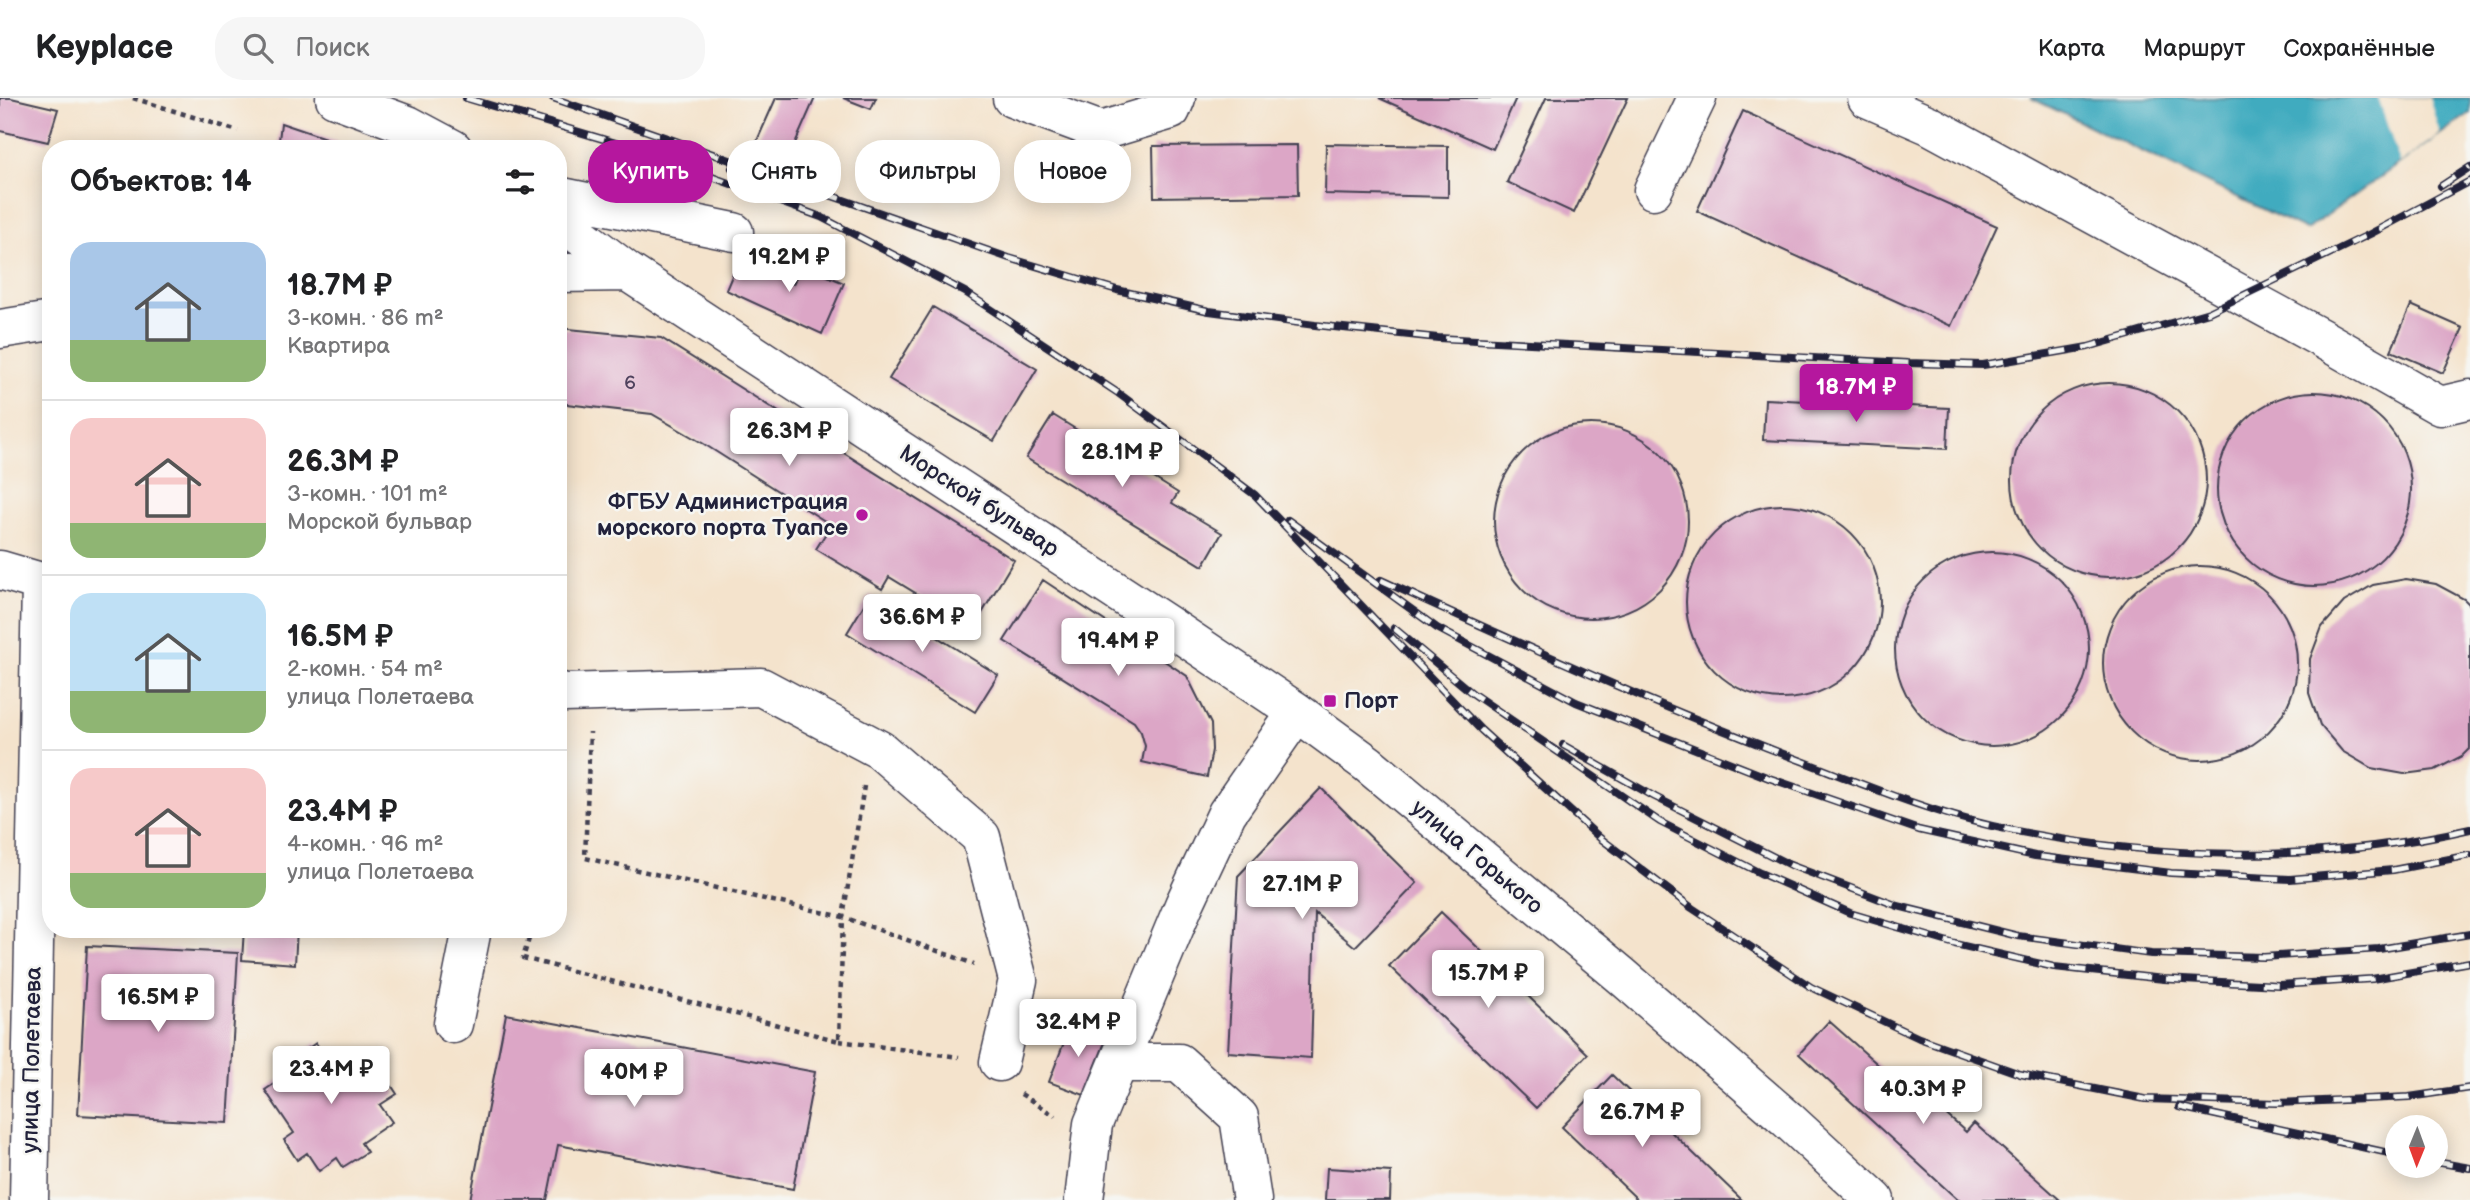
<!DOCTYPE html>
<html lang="ru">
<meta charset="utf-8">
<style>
:root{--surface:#fff;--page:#f6f6f6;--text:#202124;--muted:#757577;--line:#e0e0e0;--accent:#b5179e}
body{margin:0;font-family:"Balsamiq Sans",sans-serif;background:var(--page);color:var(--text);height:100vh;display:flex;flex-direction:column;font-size:26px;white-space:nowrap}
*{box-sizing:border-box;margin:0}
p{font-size:23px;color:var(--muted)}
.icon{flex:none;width:38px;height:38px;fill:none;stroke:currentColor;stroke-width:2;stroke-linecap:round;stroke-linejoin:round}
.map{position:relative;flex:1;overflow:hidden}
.details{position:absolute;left:42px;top:42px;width:525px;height:798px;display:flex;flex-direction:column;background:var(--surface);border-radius:28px;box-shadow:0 4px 18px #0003}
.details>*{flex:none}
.top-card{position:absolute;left:588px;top:42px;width:665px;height:63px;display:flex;gap:14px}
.needle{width:46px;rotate:181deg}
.tools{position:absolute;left:2385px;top:1017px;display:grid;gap:14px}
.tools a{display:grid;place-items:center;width:63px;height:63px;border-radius:50%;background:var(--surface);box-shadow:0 4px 18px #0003;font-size:35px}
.price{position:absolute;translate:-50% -60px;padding:0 16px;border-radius:7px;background:#fff;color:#222;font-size:23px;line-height:46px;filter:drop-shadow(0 2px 4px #0008)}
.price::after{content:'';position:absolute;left:50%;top:42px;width:21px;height:16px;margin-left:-10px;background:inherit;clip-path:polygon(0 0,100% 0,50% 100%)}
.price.selected{background:var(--accent);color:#fff}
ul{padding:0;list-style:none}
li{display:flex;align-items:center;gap:21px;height:175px;padding:0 28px}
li+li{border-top:2px solid var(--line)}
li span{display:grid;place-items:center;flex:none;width:196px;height:140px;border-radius:21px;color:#555}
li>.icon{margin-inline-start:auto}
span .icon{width:84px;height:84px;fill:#fffc;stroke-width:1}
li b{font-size:30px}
h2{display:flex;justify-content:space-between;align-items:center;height:84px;padding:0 28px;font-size:30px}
.tag{padding:0 24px;border-radius:28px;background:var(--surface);box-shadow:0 4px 18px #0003;font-size:24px;line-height:63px}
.tag.selected{background:var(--accent);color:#fff}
header{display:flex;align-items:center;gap:42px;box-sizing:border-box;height:98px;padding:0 35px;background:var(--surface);border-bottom:2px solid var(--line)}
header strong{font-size:33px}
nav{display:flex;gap:38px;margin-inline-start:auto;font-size:24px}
.search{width:490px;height:63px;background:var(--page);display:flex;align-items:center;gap:18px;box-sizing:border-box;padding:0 24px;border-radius:28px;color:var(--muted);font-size:26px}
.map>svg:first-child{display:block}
.water{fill:#40abbf;stroke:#31667d;stroke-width:2}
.pier{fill:#f4e3cc}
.building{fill:#dca6c6}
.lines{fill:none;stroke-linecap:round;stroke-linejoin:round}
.minor-casing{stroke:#423f51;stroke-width:41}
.path{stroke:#423f51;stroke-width:4.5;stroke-dasharray:5 5;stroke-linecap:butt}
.minor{stroke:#fff;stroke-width:38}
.rail-casing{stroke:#22223b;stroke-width:8}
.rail{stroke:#f6f6f2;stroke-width:5;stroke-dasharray:16;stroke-linecap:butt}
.poi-dot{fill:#b5179e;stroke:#f6f6f2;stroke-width:2.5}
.labels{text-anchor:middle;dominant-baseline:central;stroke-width:5;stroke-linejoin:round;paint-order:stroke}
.number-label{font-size:19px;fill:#50435e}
.street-label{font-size:23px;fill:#22223b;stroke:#f6f6f2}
.poi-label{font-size:23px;font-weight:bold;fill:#22223b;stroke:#f6f6f2;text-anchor:end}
</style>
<header>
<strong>Keyplace</strong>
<div class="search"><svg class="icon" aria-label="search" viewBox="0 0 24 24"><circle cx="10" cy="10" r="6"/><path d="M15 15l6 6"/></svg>Поиск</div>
<nav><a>Карта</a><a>Маршрут</a><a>Сохранённые</a></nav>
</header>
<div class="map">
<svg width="2470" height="1102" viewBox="0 0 2470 1102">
<rect width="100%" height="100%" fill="#f6f6f2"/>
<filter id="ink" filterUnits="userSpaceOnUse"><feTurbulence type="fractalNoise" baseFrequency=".0143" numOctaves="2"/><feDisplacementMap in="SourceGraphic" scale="14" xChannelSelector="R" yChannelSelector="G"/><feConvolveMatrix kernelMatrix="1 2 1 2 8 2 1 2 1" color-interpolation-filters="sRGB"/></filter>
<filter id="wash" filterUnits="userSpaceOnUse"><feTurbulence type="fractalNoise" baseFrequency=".00686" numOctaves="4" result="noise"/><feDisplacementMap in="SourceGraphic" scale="28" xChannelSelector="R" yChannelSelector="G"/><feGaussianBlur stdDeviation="1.57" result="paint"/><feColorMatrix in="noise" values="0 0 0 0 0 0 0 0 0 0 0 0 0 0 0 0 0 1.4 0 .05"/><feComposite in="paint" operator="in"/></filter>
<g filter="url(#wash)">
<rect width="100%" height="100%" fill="#f4e3cc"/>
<path class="water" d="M2031,0h439v15l-164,117z"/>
<path class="pier" d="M2378,0h51l11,36 -40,29z"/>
<g id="blocks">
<path class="building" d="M0,0h11l47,11 -10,33 -48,-11z
M776,0h39l-26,59 -33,-14z
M843,0h33l-5,11z
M1379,0h137l-23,51z
M1546,0h82l-54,115 -67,-31z
M1743,13l254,115 -46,100 -254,-115z
M281,25l74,25v1h-77z
M1326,46l122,2v51l-123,-3z
M1297,47l1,50 -144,2 -1,-51z
M739,161l54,25 9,-19 42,18 -22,51 -96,-44z
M2411,207l52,23 -20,45 -52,-22z
M933,209l104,62 -43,72 -105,-62z
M558,230l103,10 353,222 -41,68 -84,-51 -7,12 -66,-40 15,-24 -127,-81 -52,-30 -94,-11z
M2012 382a97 97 0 1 1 194 0a97 97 0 1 1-194 0Z
M2217 391a97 97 0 1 1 194 0a97 97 0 1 1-194 0Z
M1765,301l184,9 -2,41 -184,-9z
M1053,317l125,78 -6,10 50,30 -19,33 -177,-108z
M1494 423a97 97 0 1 1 194 0a97 97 0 1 1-194 0Z
M1686 504a97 97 0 1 1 194 0a97 97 0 1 1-194 0Z
M1895 551a97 97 0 1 1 194 0a97 97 0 1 1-194 0Z
M2103 565a97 97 0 1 1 194 0a97 97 0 1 1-194 0Z
M2406,481l30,5 28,15 6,6v143l-8,8 -27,14 -31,4 -33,-6 -29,-17 -22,-26 -11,-32 1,-34 12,-32 22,-25 29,-17z
M1043,482l144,96 24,48 1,26 -5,27 -65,-15 3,-16 -4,-14 -7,-10 -130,-81z
M870,497l128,80 -23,37 -128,-79z
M1321,690l96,95 -62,64 -40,-34 -4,145 -83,-6 10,-176z
M1441,814l147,142 -52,54 -147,-142z
M244,831h53l-2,35 -53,-4z
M87,848l151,7 -10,170 -150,-8z
M506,916l309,58 -22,117 -235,-44 -11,55h-77z
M1829,923l91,81 5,-6 41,36 8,-9 86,77h-102l-159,-146z
M1071,926l36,13 -23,58 -35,-13z
M316,945l16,25 16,-11 8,12 17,-11 24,36 -17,11 12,17 -31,21 6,9 -24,15 -6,-9 -18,13 -12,-18 -10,7 -13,-20 10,-7 -29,-43 22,-15 -6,-8z
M1612,977l130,125h-104l-76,-73z
M1327,1070l64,4 -1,28h-65z"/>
</g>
</g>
<g filter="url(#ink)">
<use href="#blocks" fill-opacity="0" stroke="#423f51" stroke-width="2"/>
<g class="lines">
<g class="minor-casing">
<path id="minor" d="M335,0l73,27 45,24
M1012,0l89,33 70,-21 5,-12
M1867,0l62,27 390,212 121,69 30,-7
M1653,92l44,-92
M558,98l176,36
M558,121l70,53 538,352 131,88 71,52 254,212 165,143 88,81
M558,175l70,-1
M0,231l51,-8
M0,472l51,15
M558,593l7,2 196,-6 119,63 101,87 37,143 -19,82
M453,926l19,-95
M1119,965h60l60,54 13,83
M29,1102l12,-616
M1084,1102l9,-76 91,-219 43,-92 70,-101"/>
</g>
<path class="path" d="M133,0l105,33
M864,688l-21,131 131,47
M532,831l-9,29 316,83 4,-124 -258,-59 5,-126
M839,943l120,16
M1021,996l34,22"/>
<use href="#minor" class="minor"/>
<g class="rail-casing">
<path id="rail" d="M466,0l170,51 185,68 144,75 153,101 137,102 226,235 119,108 92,70 119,79 108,51 101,36 125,25 132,4 132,-6 61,-9
M553,0l456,160 108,32 92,21 106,14 123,13 469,25 76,2 105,-18 121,-35 161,-78 100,-53
M732,70l46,25
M2441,88l29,-19
M1288,422l149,108 139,74 193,76 150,52 116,26 136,17 119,6 103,-9 77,-15
M1381,482c139,64 278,127 421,181 63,24 125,50 190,65 156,34 322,39 478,3
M1394,530l78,65 188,129 100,51 90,40 105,31 99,23 110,12 115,6 93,-6 98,-17
M1563,647l92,52 135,68 108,41 120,30 133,18 113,3 115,-8 91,-15
M2179,1009l219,48
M2436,1064l34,6"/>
</g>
<use href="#rail" class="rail"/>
</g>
</g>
<g class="poi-dot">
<circle cx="862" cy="417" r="7"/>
<rect x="1323" y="596" width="14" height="14" rx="3.5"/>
</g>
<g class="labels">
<g class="number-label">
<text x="630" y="285">6</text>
</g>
<g class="street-label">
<text transform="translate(979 403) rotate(33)">Морской бульвар</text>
<text transform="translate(1477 759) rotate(40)">улица Горького</text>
<text transform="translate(32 962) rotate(-89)">улица Полетаева</text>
</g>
<g class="poi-label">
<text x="848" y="404">ФГБУ Администрация<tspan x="848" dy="26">морского порта Туапсе</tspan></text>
<text x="1344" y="603" text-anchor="start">Порт</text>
</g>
</g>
</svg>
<div class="tools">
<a><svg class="needle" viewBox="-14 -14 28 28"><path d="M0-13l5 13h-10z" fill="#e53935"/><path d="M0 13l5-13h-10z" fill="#757577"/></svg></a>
</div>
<b class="price" style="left:789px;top:196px">19.2M ₽</b>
<b class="price selected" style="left:1856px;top:326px">18.7M ₽</b>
<b class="price" style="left:789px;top:370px">26.3M ₽</b>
<b class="price" style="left:1122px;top:391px">28.1M ₽</b>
<b class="price" style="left:922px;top:556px">36.6M ₽</b>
<b class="price" style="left:1118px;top:580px">19.4M ₽</b>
<b class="price" style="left:1302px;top:823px">27.1M ₽</b>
<b class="price" style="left:1488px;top:912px">15.7M ₽</b>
<b class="price" style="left:158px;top:936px">16.5M ₽</b>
<b class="price" style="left:1078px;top:961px">32.4M ₽</b>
<b class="price" style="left:331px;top:1008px">23.4M ₽</b>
<b class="price" style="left:634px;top:1011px">40M ₽</b>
<b class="price" style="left:1923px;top:1028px">40.3M ₽</b>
<b class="price" style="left:1642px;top:1051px">26.7M ₽</b>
<div class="top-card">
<a class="tag selected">Купить</a>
<a class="tag">Снять</a>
<a class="tag">Фильтры</a>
<a class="tag">Новое</a>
</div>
<section class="details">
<h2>Объектов: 14<svg class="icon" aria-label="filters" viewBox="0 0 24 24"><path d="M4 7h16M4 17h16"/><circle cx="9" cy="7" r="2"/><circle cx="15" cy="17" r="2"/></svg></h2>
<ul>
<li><span style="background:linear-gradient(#a9c7e8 70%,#8fb573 0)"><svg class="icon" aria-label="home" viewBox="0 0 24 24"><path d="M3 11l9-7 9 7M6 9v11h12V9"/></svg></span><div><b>18.7M ₽</b><p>3-комн. · 86 m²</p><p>Квартира</p></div></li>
<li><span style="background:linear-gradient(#f6c9c9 75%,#8fb573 0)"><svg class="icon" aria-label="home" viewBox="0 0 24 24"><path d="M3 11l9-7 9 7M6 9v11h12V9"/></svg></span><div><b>26.3M ₽</b><p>3-комн. · 101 m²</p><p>Морской бульвар</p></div></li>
<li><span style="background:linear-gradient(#bfe0f5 70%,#8fb573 0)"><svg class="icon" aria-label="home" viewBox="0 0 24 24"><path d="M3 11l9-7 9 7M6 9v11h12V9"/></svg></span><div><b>16.5M ₽</b><p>2-комн. · 54 m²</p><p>улица Полетаева</p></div></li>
<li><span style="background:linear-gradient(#f6c9c9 75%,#8fb573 0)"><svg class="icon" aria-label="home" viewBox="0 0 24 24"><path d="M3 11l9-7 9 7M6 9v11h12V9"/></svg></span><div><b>23.4M ₽</b><p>4-комн. · 96 m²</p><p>улица Полетаева</p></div></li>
</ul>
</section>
</div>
